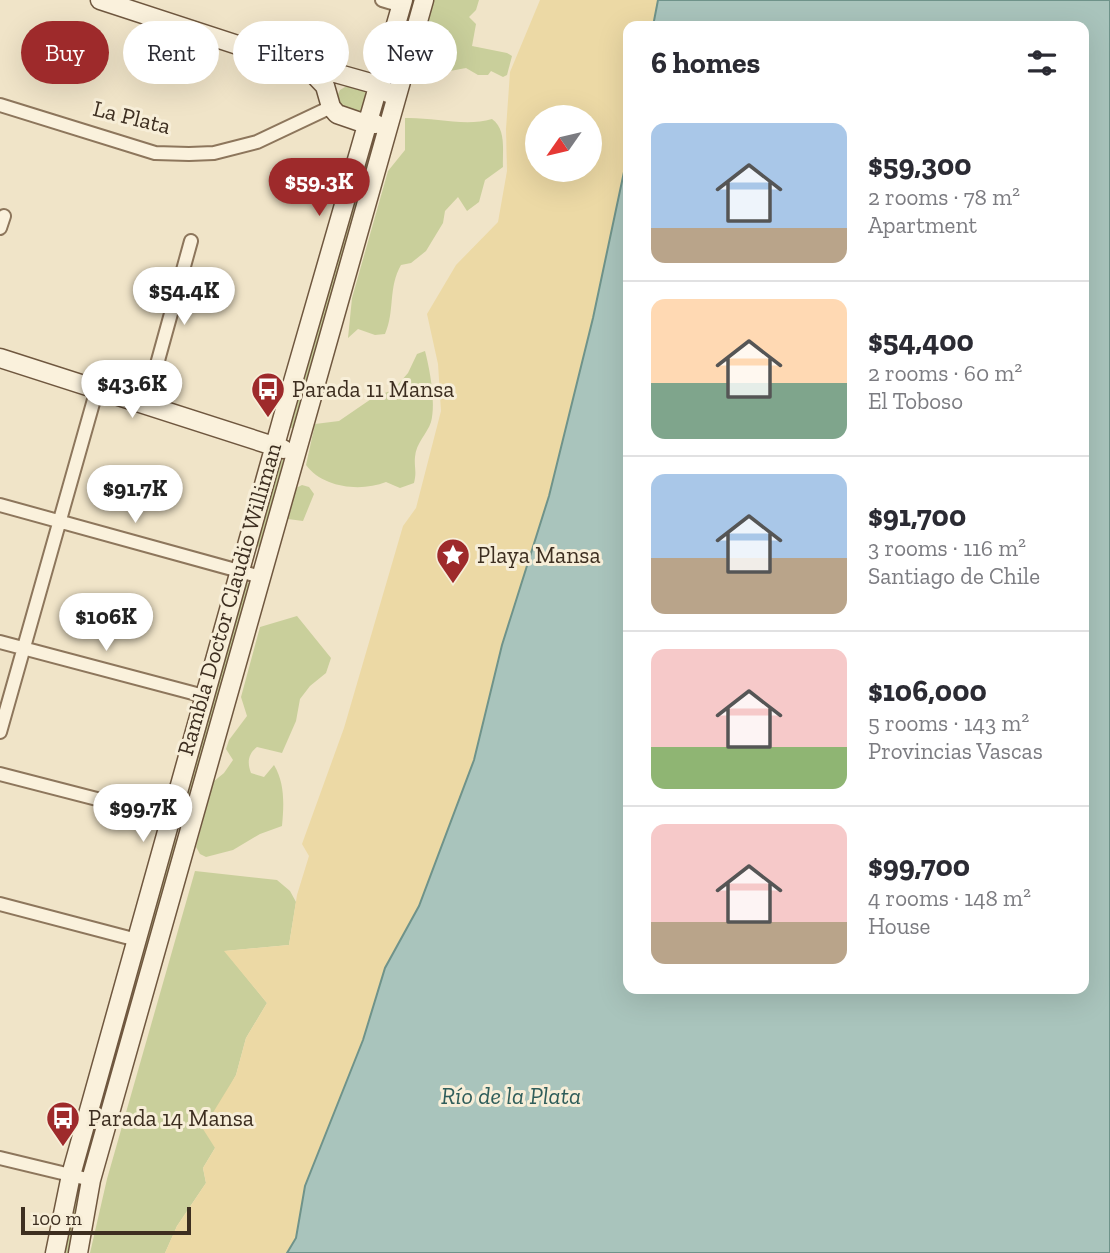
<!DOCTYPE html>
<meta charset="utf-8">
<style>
:root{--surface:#fff;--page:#f7f7f7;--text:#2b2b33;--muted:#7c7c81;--line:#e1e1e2;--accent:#9e2a2b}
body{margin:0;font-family:"Zilla Slab",serif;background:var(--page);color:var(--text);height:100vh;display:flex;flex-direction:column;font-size:26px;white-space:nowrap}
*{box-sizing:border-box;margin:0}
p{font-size:23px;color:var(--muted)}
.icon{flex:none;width:38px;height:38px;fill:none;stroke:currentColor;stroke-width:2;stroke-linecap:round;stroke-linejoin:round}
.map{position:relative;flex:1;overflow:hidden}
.panel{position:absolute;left:623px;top:21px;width:466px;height:973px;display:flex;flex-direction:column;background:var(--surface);border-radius:14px;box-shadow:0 7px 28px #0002}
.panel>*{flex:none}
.guide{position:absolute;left:21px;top:21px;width:497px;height:63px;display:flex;gap:14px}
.needle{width:46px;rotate:236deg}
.tools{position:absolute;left:525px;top:105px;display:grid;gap:14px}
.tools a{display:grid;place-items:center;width:77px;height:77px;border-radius:50%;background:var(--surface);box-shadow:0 7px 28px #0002;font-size:35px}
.scale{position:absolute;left:21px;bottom:18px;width:170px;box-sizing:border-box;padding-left:7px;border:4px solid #3d2e20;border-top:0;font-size:19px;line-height:24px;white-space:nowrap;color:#3d2e20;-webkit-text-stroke:5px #f7eed8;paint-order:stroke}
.price{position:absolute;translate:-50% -60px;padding:0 16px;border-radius:24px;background:#fff;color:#222;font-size:23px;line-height:46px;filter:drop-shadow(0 2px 4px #0008)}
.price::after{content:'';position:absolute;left:50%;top:42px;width:21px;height:16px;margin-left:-10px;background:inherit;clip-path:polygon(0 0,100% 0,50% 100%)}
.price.active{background:var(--accent);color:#fff}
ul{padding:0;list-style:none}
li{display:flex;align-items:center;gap:21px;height:175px;padding:0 28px}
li+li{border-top:2px solid var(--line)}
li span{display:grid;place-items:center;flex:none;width:196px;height:140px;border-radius:14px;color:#555}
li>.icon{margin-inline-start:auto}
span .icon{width:84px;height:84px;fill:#fffc;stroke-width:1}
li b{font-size:30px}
h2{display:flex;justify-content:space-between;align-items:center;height:84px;padding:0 28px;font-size:30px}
.pill{padding:0 24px;border-radius:32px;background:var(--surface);box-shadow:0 7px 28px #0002;font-size:24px;line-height:63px}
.pill.active{background:var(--accent);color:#fff}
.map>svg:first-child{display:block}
.green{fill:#c9cf9b}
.sand{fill:#ecd9a5;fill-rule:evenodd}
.water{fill:#a9c4bc;stroke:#6f938a;stroke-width:2}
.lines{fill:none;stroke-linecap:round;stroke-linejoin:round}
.street-casing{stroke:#8d765c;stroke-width:16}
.secondary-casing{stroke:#6f573f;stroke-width:21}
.street{stroke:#faf1dc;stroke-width:12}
.secondary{stroke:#faf1dc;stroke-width:18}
.labels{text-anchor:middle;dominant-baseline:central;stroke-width:6;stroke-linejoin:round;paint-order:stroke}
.street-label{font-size:23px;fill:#3d2e20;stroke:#f7eed8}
.poi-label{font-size:23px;fill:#3d2e20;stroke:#f7eed8;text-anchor:start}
.water-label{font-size:24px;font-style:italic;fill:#2f5d5a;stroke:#f7eed8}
</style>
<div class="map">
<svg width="1110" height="1253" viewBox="0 0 1110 1253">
<rect width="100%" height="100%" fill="#f0e4c8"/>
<path class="green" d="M406,0h10l-23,81 -7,3z
M434,0h45l-3,10 -7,7 7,7 -4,22 35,7 5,3 -5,19 -4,2 -12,-6 -3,4h-10l-12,-7 -16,3 -19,-3 -11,-5 -2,-5z
M350,84l13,3 4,7 -6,20 -18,-3 -8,-11 5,-10z
M405,118c28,-1 60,9 87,1 15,11 10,32 11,48l-18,13 -6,22 -12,9 -9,-14 -13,14 -2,12 -17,28 -15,12 -10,2c-13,22 -6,47 -16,69l-10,1 -17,-6 -10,9 4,-40 36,-127 17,-21z
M376,132l2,3 -83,292 -4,1 -3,-1 81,-294z
M425,351c5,19 11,52 6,71 -4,12 -15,21 -16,35 -1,9 2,15 -1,26l-14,5 -14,-6c-25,10 -63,6 -80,-17l9,-41 24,-3 35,-24 19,-7 15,-17 9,-19z
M281,458l4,4 -22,81 -3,4 -4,-1 22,-86z
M302,485l7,2 5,7 -11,27 -15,-2 8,-31z
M246,581l5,5 -60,211 -6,7 -2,-2 60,-220z
M297,616l34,42 -5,15 -16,13 -10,13 -4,22 -14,32 -25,-6c-9,7 -10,16 -6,26l13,4 10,-12c11,18 10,40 8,61l-22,8 -27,16 -27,7 -6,-3 -4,-7 17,-65 11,-9 9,-13 -7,-11 3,-9 18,-24 -6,-19 19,-70z
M176,836l1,12 -90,314 -4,2 91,-327z
M195,871l82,9 13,11 6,11 -7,43 -64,6 42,52 -21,35 -10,37 -13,24 -8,49 -12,20 3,15 -29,43 -12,27h-75l17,-74z
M75,1192l5,3 -10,58h-9z"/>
<path class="sand" d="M540,0h118l-5,26h-25v127l-35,165 -44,178 -47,149 -28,115 -55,146 -34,62 -22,72 -58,146 -9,52 -9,15h-122l12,-27 29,-43 -3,-15 12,-20 -12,-19 33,-54 10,-37 21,-35 -43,-52 65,-6 8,-50 12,-39 -7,-12 42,-116 59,-202 13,-18 25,-97 -3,-47 -11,-50 29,-49 42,-43 9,-51 -1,-42 4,-57zM537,117h53v53h-53z"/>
<path class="water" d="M658,0h452v1253h-823l9,-15 9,-52 58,-146 22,-72 34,-62 55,-146 28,-115 47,-149 44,-178 35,-165v836h455v-963h-430z"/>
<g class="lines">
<g class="street-casing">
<path id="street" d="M382,0l20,6
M0,105l155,48 34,1 25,-1 43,-11 74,-35
M0,228l4,-12
M146,404l45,-163
M0,505l261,72
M0,642l204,54
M0,732l97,-343
M0,774l190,49
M0,904l137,36
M0,1158l91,22"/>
</g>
<g class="secondary-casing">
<path id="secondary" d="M100,0l208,68 6,-1 64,18 10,8
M308,68l17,18 6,21 6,7 29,10h10
M0,358l283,91
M55,1253l16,-78 213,-762 119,-413
M78,1253l13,-73 333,-1180"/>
</g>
<use href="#street" class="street"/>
<use href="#secondary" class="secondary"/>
</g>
<defs>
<g id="bus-pin" transform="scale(1.75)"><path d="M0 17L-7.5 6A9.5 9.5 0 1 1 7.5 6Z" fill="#9e2a2b" stroke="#f7eed8"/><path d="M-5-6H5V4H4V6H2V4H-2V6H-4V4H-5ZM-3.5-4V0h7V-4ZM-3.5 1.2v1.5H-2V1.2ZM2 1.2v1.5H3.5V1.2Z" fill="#fff"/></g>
<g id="sight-pin" transform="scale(1.75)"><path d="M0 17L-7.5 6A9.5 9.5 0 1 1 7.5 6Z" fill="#9e2a2b" stroke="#f7eed8"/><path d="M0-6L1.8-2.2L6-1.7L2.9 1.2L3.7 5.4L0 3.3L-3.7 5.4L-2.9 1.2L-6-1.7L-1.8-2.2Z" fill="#fff"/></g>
</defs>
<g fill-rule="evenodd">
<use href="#bus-pin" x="268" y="389"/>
<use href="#sight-pin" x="453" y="555"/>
<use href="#bus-pin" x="63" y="1118"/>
</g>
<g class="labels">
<g class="street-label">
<text transform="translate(132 117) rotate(14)">La Plata</text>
<text transform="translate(229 599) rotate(-74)">Rambla Doctor Claudio Williman</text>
</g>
<g class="poi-label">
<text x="292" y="389">Parada 11 Mansa</text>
<text x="477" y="555">Playa Mansa</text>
<text x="88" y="1118">Parada 14 Mansa</text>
</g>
<g class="water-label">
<text x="511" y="1095">Río de la Plata</text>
</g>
</g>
</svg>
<div class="tools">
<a><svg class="needle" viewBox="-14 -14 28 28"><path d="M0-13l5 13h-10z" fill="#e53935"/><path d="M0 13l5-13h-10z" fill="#7c7c81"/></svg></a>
</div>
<div class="scale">100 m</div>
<b class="price active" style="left:319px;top:218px">$59.3K</b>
<b class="price" style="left:184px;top:327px">$54.4K</b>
<b class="price" style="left:132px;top:420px">$43.6K</b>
<b class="price" style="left:135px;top:525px">$91.7K</b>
<b class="price" style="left:106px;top:653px">$106K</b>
<b class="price" style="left:143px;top:844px">$99.7K</b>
<div class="guide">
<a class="pill active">Buy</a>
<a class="pill">Rent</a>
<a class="pill">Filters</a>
<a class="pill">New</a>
</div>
<section class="panel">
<h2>6 homes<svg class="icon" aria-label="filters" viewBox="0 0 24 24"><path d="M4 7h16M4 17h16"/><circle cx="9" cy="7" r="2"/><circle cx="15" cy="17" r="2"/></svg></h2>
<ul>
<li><span style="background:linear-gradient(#a9c7e8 75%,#b9a48a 0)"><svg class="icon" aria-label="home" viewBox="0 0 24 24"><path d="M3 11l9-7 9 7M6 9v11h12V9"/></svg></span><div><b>$59,300</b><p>2 rooms · 78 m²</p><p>Apartment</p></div></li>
<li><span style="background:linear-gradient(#ffd9b3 60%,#7fa58c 0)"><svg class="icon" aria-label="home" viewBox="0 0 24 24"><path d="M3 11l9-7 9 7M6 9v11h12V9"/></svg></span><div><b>$54,400</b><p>2 rooms · 60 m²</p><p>El Toboso</p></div></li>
<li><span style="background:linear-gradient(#a9c7e8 60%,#b9a48a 0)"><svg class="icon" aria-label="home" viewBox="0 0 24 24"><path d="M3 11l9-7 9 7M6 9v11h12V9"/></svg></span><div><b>$91,700</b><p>3 rooms · 116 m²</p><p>Santiago de Chile</p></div></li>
<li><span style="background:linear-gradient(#f6c9c9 70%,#8fb573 0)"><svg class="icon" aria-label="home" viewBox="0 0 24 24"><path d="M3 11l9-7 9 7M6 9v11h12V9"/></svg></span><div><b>$106,000</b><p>5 rooms · 143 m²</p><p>Provincias Vascas</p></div></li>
<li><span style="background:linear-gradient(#f6c9c9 70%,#b9a48a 0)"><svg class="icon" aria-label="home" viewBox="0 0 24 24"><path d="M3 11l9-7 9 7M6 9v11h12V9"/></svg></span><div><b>$99,700</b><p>4 rooms · 148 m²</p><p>House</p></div></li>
</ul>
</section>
</div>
